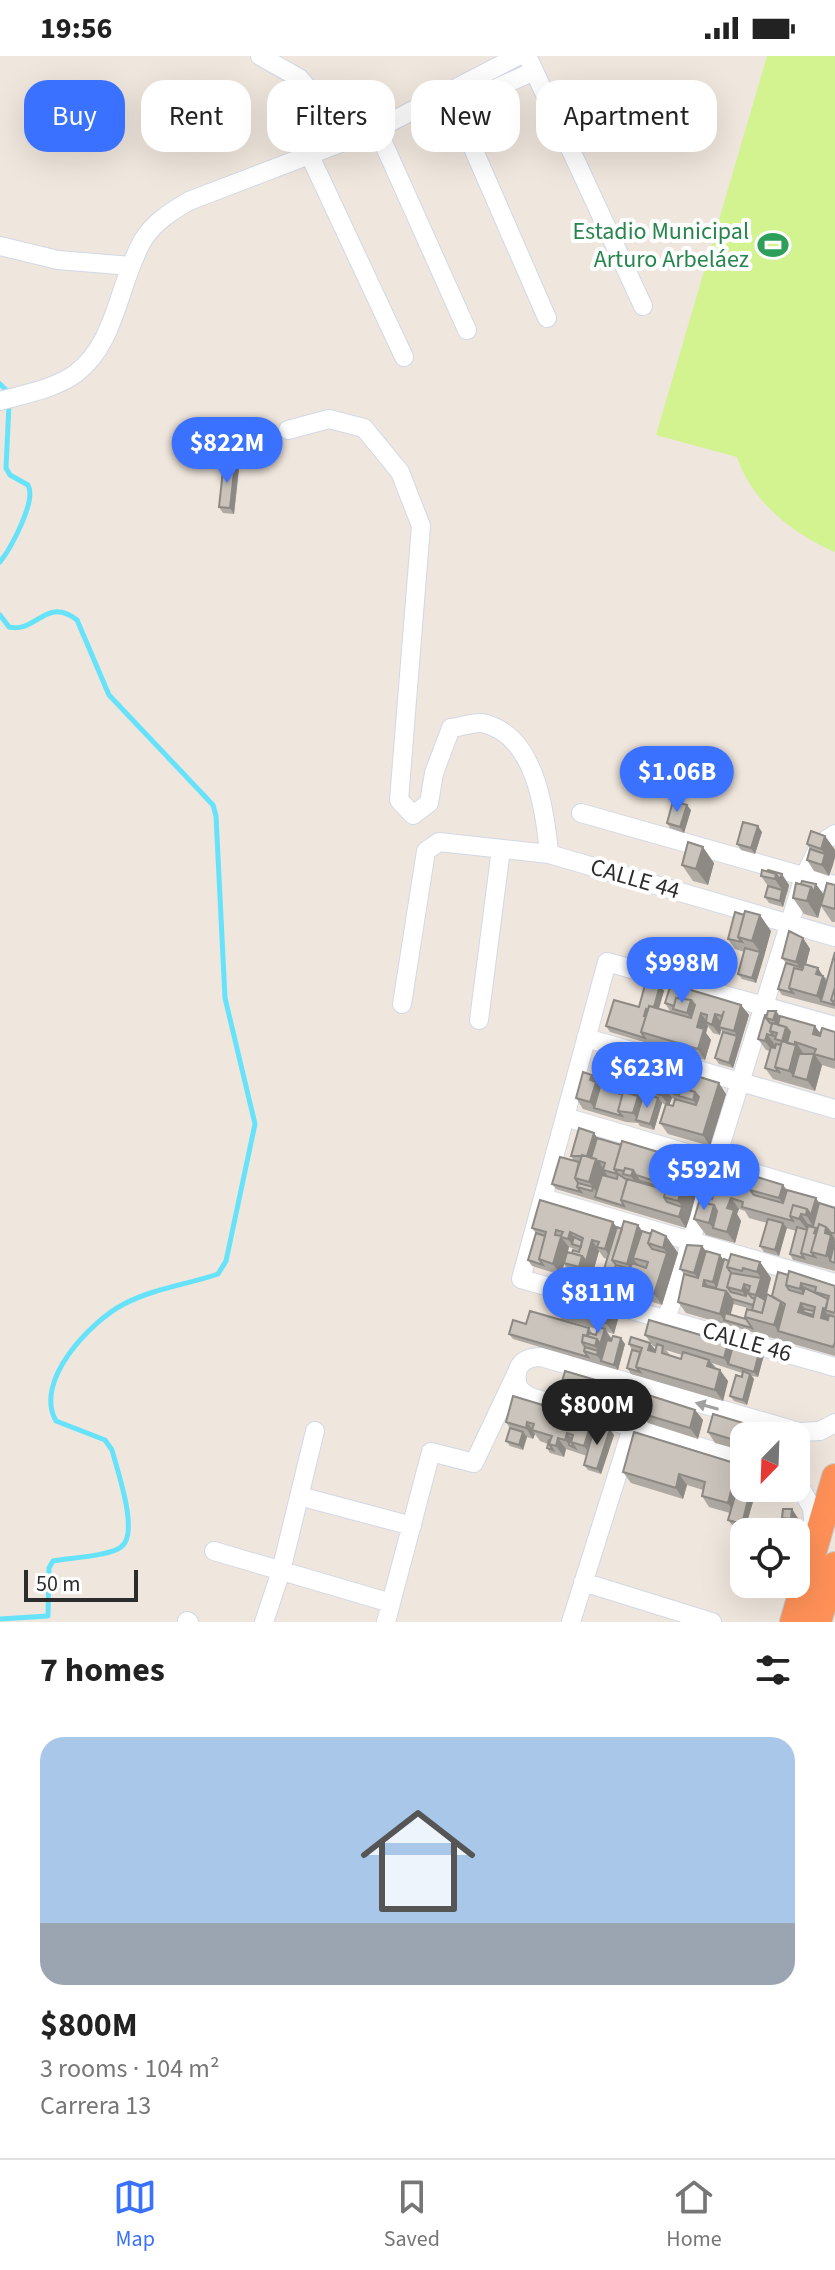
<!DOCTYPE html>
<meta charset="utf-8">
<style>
:root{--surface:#fff;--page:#f2f2f2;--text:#222;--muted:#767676;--line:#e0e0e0;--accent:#3a72ff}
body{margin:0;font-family:"Source Sans 3",sans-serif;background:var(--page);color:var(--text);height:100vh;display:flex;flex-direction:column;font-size:30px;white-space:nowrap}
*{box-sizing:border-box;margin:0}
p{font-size:26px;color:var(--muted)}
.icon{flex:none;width:44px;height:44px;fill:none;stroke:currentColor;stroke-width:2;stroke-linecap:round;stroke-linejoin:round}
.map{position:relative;height:1566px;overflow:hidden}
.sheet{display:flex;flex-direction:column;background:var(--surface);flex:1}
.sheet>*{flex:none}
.banner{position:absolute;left:24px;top:24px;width:788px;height:72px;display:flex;gap:16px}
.needle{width:52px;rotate:203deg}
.buttons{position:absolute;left:730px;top:1366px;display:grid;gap:16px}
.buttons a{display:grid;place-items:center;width:80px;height:80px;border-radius:16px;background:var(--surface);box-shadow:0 8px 32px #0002;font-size:40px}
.scale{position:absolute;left:24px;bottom:20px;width:114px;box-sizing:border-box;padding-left:8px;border:4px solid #2c2c2c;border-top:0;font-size:22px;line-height:28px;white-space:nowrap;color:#2c2c2c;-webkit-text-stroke:6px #fff;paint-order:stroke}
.price{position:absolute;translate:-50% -68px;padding:0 18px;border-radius:28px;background:var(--accent);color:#fff;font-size:26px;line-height:52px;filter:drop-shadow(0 2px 4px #0008)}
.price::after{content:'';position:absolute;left:50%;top:48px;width:24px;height:18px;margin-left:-12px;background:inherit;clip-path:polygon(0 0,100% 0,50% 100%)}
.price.selected{background:#222;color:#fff}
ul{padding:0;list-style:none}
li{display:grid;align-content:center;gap:16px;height:424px;padding:0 40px}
li span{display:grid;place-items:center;height:248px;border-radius:24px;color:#555}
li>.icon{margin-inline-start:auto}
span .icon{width:144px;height:144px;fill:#fffc;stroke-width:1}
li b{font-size:34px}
h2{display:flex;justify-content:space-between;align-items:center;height:96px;padding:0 40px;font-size:34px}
.chip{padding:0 28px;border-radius:24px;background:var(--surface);box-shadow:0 8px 32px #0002;font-size:28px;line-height:72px}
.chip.selected{background:var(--accent);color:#fff}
.status{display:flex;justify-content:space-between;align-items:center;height:56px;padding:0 40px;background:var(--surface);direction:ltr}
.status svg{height:22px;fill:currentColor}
.menu{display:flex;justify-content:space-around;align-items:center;height:112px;border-top:2px solid var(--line);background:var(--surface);font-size:22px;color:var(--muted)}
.menu a{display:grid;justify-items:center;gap:4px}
.menu .selected{color:var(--accent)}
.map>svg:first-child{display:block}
.pitch{fill:#d2f390}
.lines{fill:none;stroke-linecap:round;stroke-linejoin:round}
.stream{stroke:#67e2fb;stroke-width:5}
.minor-casing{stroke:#d2d8e6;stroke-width:20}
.highway-casing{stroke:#c8c8c8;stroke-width:28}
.minor{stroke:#fff;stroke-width:18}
.highway{stroke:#ff9158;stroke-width:26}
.wall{fill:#aea9a2;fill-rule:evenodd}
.shaded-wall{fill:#8d8984}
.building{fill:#cac4bc;stroke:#8d8984;stroke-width:2;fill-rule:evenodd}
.oneway{fill:#a0a0a0}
.labels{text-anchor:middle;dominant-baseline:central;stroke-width:8;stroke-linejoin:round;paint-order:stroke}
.leisure-label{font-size:24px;fill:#27864d;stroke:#fff;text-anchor:end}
.street-label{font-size:24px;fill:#2c2c2c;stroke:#fff}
</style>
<div class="status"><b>19:56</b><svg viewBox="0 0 49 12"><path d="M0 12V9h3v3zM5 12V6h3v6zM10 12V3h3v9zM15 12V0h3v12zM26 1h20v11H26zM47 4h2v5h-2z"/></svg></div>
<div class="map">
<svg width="835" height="1566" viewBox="0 0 835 1566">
<rect width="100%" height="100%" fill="#efe6dd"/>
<path class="pitch" d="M767,0h68v496c-42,-18 -83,-50 -98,-95l-81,-22z"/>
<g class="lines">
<path class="stream" d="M0,328l10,10
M0,506c11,-14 37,-62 28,-77l-18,-10 -4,-7 3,-64
M0,559l9,12c28,6 37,-31 68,-7l32,75 104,110 3,11 9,182 30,126 -29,137 -8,13c-29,10 -66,15 -94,30 -33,17 -91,77 -68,117l49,19 7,10c5,20 28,84 9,97 -11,9 -52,11 -68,14l-4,7 -1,48 -48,3"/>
<g class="minor-casing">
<path id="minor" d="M260,0l39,22 54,61
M530,6l113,244
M534,15l-79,36 92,211
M377,73l90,201
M310,100l94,201
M0,190l58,14 73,6
M0,345c24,-7 54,-12 75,-27 42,-31 43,-91 68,-134 11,-18 29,-29 46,-39l188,-72 141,-73
M288,374l41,-11 35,9 36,44 21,54 -22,274 14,15 16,-12 5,-30 17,-45c9,-1 22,-6 31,-5 53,11 63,86 67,131
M581,757l254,72
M402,948l24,-153 13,-9 110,12 286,83
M479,964l22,-171
M835,970l-228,-64 -86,317 314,88
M586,982l249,71
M565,1061l270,80
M543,1142l292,85
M663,1274l141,-453 16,-33 15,-10
M744,1404l-214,-63 -11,-8c-7,-20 2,-32 22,-32l258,75 21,-1 15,-8
M796,1424l16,28 2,24
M299,1440l113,30
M214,1495l177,52
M583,1526l129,40
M187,1565l2,1
M264,1566l17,-51 34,-140
M386,1566l45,-170 43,11 43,-91
M571,1566l83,-264"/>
</g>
<g class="highway-casing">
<path id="highway" d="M793,1566l42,-145
M818,1566l17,-57"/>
</g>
<use href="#minor" class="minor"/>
<use href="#highway" class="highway"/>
</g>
<path class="wall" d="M235,407l4,5 -5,46 -11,-1 -4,-6z
M691,754l-7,23 -14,-5 -3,-5z
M762,776l-7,22 -14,-4 -4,-6z
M825,780l10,14v7l-6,19 -15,-5 -7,-11 3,-11 -3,-5z
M714,807l-6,22 -15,-4 -11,-16z
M767,815l22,14 -6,22 -14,-4 -4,-6 3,-11 -7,-10z
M835,829v37h-3l-11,-16 -3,12 -14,-4 -11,-16 31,-3z
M771,875l-15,52 -14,-4 -4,-5 6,-22 -9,-3 -7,-10z
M803,882l7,11 -4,15 20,14 1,3 8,-29v57l-53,-14 -4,-6 8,-26 -4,-5z
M660,929l4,6 -5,18 12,4 -6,-10 76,2 8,10 -16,53 -14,-4 -4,-6 8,-26 -2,-2 -1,5 -7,-2 -5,-7 -2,7 5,7 -6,20 -95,-28 -4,-6 33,-19z
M776,955l4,5 39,16h16v37l-13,-4 -7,26 -42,-12 -8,-11 5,-17 -4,-1 -8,-11 9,-24z
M680,1020l46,18 -16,52 -42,-12 -8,-11 6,-18 -4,-2 -8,27 -14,-4 -2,-3 -12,-1 -43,-13 -7,-11 20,-18 23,11 -1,3h2l1,-2 -2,-1 -4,-5zM672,1042l3,1 -2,7 -4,-1z
M594,1077l3,5 24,7 60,14 7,11 -2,5 5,1 7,11 -12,41 -130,-39 -4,-5 22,-23 -3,-5z
M713,1113l40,11 30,5 4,5 33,13 15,5v63l-42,-11 -3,-6 6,-23 -10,-3 -7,28 -15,-4 -4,-6 7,-23 -18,-5 -4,-7 -6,-2 -2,5 4,7 -6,22 -29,-8 -12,-16 10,-16 7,-4 -4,-6z
M638,1169l4,6 24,5 12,17 -16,52 -58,-18 -4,-5 7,-23 -3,-1 -5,-7 -9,32 -15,-4 -11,-15 -3,11 -29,-9 -4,-6 8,-27 -4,-5 85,-1 5,2zM569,1191l11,4 -1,1 -7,1 -4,-1z
M702,1190l4,5 14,4 4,6 36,1 11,16 -4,16 5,2 6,-24 57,14v70l-149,-43 -8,-11 6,-28 -4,-5zM733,1248l19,5 -7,8 1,2 -16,-5z
M554,1252l64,11 -4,15 -7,-2 5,7 13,5 -7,26 -105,-31 -4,-5 17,-10 63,4 4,6 3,1 1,-6 -36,-10z
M645,1279l83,8 4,6 32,6 -6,22 -6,-1 2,3 -7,26 -13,-4 -4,-5 12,-23 -30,-10 16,18 -5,20 -92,-27 -4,-6 5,-18 -3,-6 26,6 1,-3 -3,-1zM666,1294l16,5 -1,4 -11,-4z
M616,1330l7,11 -5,18 -50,-15 -8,-11z
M695,1354l8,10 -5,19 -50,-16 -8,-10z
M592,1364l4,5 18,10 -13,39 -13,-4 -4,-5 3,-9 -21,-7 -2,8 -14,-4 -3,-5 1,-4 -8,-3 -5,-7 -2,5 -6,-2 -4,13 -13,-4 -4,-5 4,-13 -4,-6z
M763,1373l5,7h-24v15l-29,-8 -7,-11z
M634,1376l110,56h13l-12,41 -13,-4 -4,-5 2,-7 -21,-6 -7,-11 1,-6 -16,-5 -4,14 -52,-16 -8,-11z
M792,1453l7,11 -1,10h-4l4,5 -1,15 -1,-18 -11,-8 -3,-6z"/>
<path class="shaded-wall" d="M235,407l4,5 -5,46 -4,-6z
M687,749l4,5 -7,23 -4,-6z
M758,770l4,6 -7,22 -4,-6z
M825,780l10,14v7l-2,8 -12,-16z
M703,791l11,16 -6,22 -12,-16z
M825,798l8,11 -4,11 -7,-11z
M776,818l12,16 -2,6 -11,-17z
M782,818l7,11 -1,5 -8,-11z
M816,828l8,11 -6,23 -11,-17 4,-14z
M782,834l4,6 -3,11 -3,-6z
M760,859l11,16 -7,26 -12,-16z
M803,882l7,11 -6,23 -8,-10z
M760,896l4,5 -8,26 -4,-5z
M818,912l12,19 -9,14 -4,-5 -1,-22z
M660,929l4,6 -8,26 -3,-6z
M691,944l17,23 -2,-1 2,4 -2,7 5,7 -6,20 -7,-11 4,-15 -15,-21z
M741,949l8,10 -16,53 -4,-5 8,-27 -3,-5z
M776,955l27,42 -10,23 -4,-5 -3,-25 -9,-13 3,-3 -7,-10z
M715,958l8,11 -4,2 2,3 -1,5 -8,-10z
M815,970l8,11 -10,-3z
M767,978l8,11 -2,7 -8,-11z
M814,998l8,11 -7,26 -8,-11z
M676,1014l8,11 -10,13 4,6 -8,-11z
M592,1019l8,11 -6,22 -4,-6v-22z
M719,1027l7,11 -16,52 -7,-11z
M637,1028l11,15 -3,8 -11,-16z
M698,1029l8,23 -2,8 -11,-16z
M664,1031l8,11 -3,8 -8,-11z
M638,1040l7,11 -6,14 -6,-8z
M658,1042l4,5 -8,27 -4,-6z
M594,1077l7,11 -2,17 8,14 -6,23 -12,-16 -2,-26z
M681,1103l7,11 -4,13 -8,-11z
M633,1114l11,16 -2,7 -11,-17z
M691,1120l7,11 -8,30 -25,-33 2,-6 13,19 3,-12z
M737,1122l12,16 -2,6 -11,-17z
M783,1129l11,16 -3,13 -12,-16z
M731,1142l8,11 -2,5 4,7 -6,22 -8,-11v-24z
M816,1142l7,11 -4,17 -8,-11z
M714,1149l11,17 -12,6 -4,-5z
M682,1151l8,10 -4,11 -7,-11z
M807,1153l18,24 1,-6 9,12 -5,22 -16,-28 1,-4 -9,-14z
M801,1158l11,16 -1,5 -12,-16z
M613,1166l8,11 -9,27 -7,-11z
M783,1167l4,5 -8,28 -4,-6z
M638,1169l11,17 -16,16 8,11 -3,11 -11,-16z
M570,1176l8,11 -6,1 4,6 -8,-11z
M666,1180l12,17 -16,52 -8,-11 13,-41 -4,-5z
M561,1181l8,10 -8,28 -8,-11z
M592,1184l7,11 -9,32 -11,-16 3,-11z
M702,1190l11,16 -9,18 8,11h-6l-12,-18z
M720,1199l8,11 -8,27 -7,-11z
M760,1206l11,16 -9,34 -2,-12 -6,-9 7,-13 -4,-6z
M801,1227l12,16 -2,6 -11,-16z
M744,1228l6,9h-2l1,9 -7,-11z
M726,1235l8,11 -5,19 -5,-1 -4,-6z
M781,1246l11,16 -14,13 -4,-6z
M801,1247l7,11 -5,-2 4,6 -9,-6z
M610,1252l8,11 -4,15 -8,-11z
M823,1252l8,11 -2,6 -8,-7z
M605,1273l7,11 -11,21 -4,-6 1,-4 -6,-9z
M621,1282l4,6 -7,26 -4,-5z
M650,1287l8,10 -10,-3z
M728,1287l8,11 -8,11 -4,-7z
M760,1293l4,6 -6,22 -4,-5z
M709,1304l8,11 -10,-5z
M720,1314l8,11 -5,20 -8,-11z
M750,1318l4,5 -7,26 -4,-5z
M616,1330l7,11 -5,18 -8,-11z
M695,1354l8,10 -5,19 -8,-11z
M592,1364l7,11 -7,26 -8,-11z
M527,1366l7,9 -2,-1 3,4 -2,5 -7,-11z
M610,1373l4,6 -13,39 -4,-5z
M523,1376l4,5 -4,13 -4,-5z
M567,1377l7,10 -3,-1 -2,3 -4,-5z
M558,1382l8,11 -2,8 -8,-11z
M796,1385l8,11 1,8 -7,8 -2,-3z
M679,1418l8,11 -4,14 -7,-11z
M746,1432h11l-12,41 -3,-5 6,-24 -4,-6z
M731,1435l8,10 -4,13 -7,-11z
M792,1453l7,11 -1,10 -7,-11z
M791,1468l7,11 -1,15 -1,-18h-6z"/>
<path class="building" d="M224,405l11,2 -5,45 -11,-1z
M673,745l14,4 -7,22 -13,-4z
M743,766l15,4 -7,22 -14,-4z
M811,775l14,5 -4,13 -14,-5z
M688,786l15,5 -7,22 -14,-4z
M810,793l15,5 -3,11 -15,-5z
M762,814l14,4 -1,5 -14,-3z
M768,814l14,4 -2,5 -4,-5 -9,-3z
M802,825l14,3 -2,8 -3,-5 -10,-3z
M796,827l15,4 -4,14 -14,-3z
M827,827l8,2v24l-14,-4z
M768,830l14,4 -2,11 -15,-4z
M745,855l15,4 -8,26 -14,-4z
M735,856l9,3 -6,22 4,5 -14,-3z
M789,875l14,7 -7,24 -14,-4z
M745,892l15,4 -8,26 -14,-4z
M835,896v35l-4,13 4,5 -14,-4z
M786,907l17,5 -1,2 -8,-2 -5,20 4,5 -15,-4z
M804,908l14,4 -2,6 7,2 -6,20 -28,-8 5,-20 8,2z
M646,925l14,4 -6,22 -5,-1 -1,4 -2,-1 -2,7h2l-5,16 4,6 -39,-12 8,-26 25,7z
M671,928l70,21 -7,26 -15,-4 5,-16 -2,5 -7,-2 -3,11 -6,-3 1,-7 -6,-2 -4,14 7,2 -6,20 -57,-17 8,-26 42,12 4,-13 -4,-5 -15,-2 -2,8 -9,-3z
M835,931v14l-4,-1z
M676,942l15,2 -4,13 -14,-4z
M768,955h8l-3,9 -7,-2z
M765,959h2l-1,3 4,5 2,1 -2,7 4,5 -7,-2 -2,7 -7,-2z
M780,960l35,10 -2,8 7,2 2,-8 13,4v28l-21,-6 2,-5 -21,-7v3l-8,-2 3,-11 -4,-5 -8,-2z
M772,967l14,4 -4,14 14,4 -7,26 -14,-4 7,-26 -7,-2 2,-6 -7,-2z
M723,976l14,4 -8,27 -14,-5z
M776,988l5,1 -6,22 4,5 -14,-4 6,-21 4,1z
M799,998h15l-7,26 -14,-4z
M634,1002l42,12 -6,19 -6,-2 -3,8 -21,-6 -4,-6 -9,-3z
M623,1003l9,3 -5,18 -5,-1 -2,8 -5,-1z
M583,1016l9,3 -2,5 6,2 -6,20 -14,-4z
M690,1018l29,9 -16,52 -43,-12 6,-19 7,2 2,-7 21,6 3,-8 -4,-5 -9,-3z
M680,1020l9,2 -3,11 -5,-1 -2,7 -5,-1z
M622,1023l14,4 -2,8 -14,-4z
M596,1024l19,6 -1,6 6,2 2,-4 1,2 -5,19 4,5 -28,-8 6,-21z
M681,1032l14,4 -2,8 -14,-4z
M623,1036l15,4 -5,17 -15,-2z
M649,1039l9,3 -8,26 -14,-4 6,-21 6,2z
M579,1072l15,5 -7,23h-16z
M597,1082l24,7 -7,24 4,5 9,6 -6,20 3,6 -29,-9 7,-22 15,4 1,-5 -15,-4 2,-7 -6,-2 -1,2 -2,-4 -5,-1z
M622,1085l59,18 -5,13 15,4 -4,14 -4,-5 -9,-3 -2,4 2,-6 -7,-2 -2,6 7,2 -5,-1 -3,12 3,5 15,5 -3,10 -58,-17 6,-21 29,8 2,-5 -22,-7 -3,-5 -8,-2 -1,3 -10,-2z
M582,1099l14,4 -7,23 -14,-4z
M560,1101l19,5 -4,16 3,5 -1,4 4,5 -29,-8z
M625,1112l8,2 -2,6 -8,-2z
M713,1113l40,11 -3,10 4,5 29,8 4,-13 29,8 -5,17 -4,-6 -14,-4 -3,11 3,5 -51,-14 1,-5 -12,-4 -4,10 7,2 -7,22 -14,-4 4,-17 -3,-6 -10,-2 2,-6 6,2 1,-4 -6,-2zM723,1118l14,4 4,5 -2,6 -14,-4 -4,-6z
M723,1118l14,4 -1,5 -15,-4z
M754,1120l29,9 -4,13 -29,-8z
M640,1125l17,5 -1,1 -16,-5z
M674,1126l9,3 -5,16 -14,-4 3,-12 6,2z
M578,1127l15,4 -1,4 -15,-4z
M540,1144l73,22 -8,27 -8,-2 2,-5 -7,-2 -6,21 -4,-5 -10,-3 1,-3 6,2 4,-14 -13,-6 -2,7 -7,-2 -8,27 -14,-5 7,-27 -14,-4zM556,1174l7,2 -2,4 -6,-1z
M699,1146l15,3 -5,18 -15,-4z
M819,1147l16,5v25h-4l-5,-6 -7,-3 -2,6 -1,-2 -8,-2 -7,27 3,5 -14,-4 7,-27 10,3 1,-5 5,1z
M793,1149l14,4 -1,6 -5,-1 -2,5 -9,-3z
M768,1163l15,4 -8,27 -15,-4z
M624,1165l14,4 -11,39 -15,-4z
M819,1168l7,3 -1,6 6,2 -5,21 -15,-4z
M808,1170l8,2 -2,5 2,1 -5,18 4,5 -14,-4z
M617,1171l5,2 -10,31 4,5 -5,16 4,5 -15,-4z
M652,1174l14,6 -3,12 -15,-5z
M642,1175l9,3 -3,9 4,6 15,4 -13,41 -43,-13 5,-16 14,4 2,-6 14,5 2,-6 -15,-4z
M536,1177l9,3 -6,23 4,6 -15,-5z
M574,1181l8,4 -1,6 -9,-3z
M835,1185v22l-5,-2z
M687,1189l15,1 -8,27 -14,-4z
M706,1195l14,4 -7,27 -9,-2 -1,6 23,5 -6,23 -42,-12 6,-28 14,4z
M567,1196l15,4 -3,11 -15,-4z
M731,1198l29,8 -3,10 -14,-4 -1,3 -15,-4z
M724,1203l5,2 -2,6 4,6 -4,14 4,5 15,4 1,-6h2l-1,3 4,5 3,1 -2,6 -21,-6 -6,-8 -18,-4v-1l8,2z
M789,1215l46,15v27l-10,-3 4,-14 -14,-4 1,-5 -15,-4 -1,6 -14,-4z
M778,1216l10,3 -2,10 3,5 14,4 2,-6 23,11 -2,10 -3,-1 -2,10 7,2 1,-5 6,2v25l-2,5 -55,-16 7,-27 -13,-8zM801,1247l14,4 -2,10 -15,-5z
M731,1217l30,5 -5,17 -8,-2 2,-7 -6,-2 -2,7 -15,-4z
M558,1236l52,16 -4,15 -52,-15z
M767,1238l14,8 -7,23 -29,-8 2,-8 15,4z
M756,1239l9,5 -3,13 -10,-3z
M804,1253l10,2 -1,4 -10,-3z
M530,1255l59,17 -2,7 1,1 -5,-1 -1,7 3,5 -1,4 4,6 -79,-23 4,-14 13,4z
M725,1257l21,6 6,9 -28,-8z
M649,1264l79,23 -4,15 -79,-23z
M598,1271l7,2 -5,15 -3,-5 -9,-3 1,-3 7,2z
M583,1279l14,4 -2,7 -13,-4z
M613,1280l8,2 -7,27 -13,-4 6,-21 4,1z
M631,1281l19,6 -2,7 7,2 2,-8 6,2 -1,7 19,6 2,-7 26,8 -2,6 13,4 -5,20 -79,-23 6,-19 -13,-4z
M734,1286l26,7 -6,23 -26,-8z
M585,1291l13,4 -1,4 -13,-4z
M632,1294l8,2 -4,15 4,5 -13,-4z
M565,1315l51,15 -6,18 -50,-15z
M743,1315l7,3 -7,26 -13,-4 6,-21 6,2z
M645,1338l50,16 -5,18 -50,-15z
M513,1340l79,24 -8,26 -13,-4 2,-7 -6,-2 -2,7 -7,-2 -2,8 -7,-2 3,-8 -20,-6 2,-6 -7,-2 -1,6 -20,-6z
M713,1358l50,15 -2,7h-17v7l-36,-11z
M595,1369l15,4 -13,40 -13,-4z
M510,1372l13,4 -4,13 -13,-4z
M634,1376l110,34v22h2l-2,6 -13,-3 -3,12 -26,-7 3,-14 -26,-8 -3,14 -53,-16z
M570,1382l2,1 -1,3 4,6 -6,-3z
M549,1384h1l-1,4 4,6 -6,-2z
M735,1440l13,4 -6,24 -14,-4z
M783,1453h9l-1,10 -9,-1z
M776,1466l15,2 -1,8h-14z"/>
<defs><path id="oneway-solid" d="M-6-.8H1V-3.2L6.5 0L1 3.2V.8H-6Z" transform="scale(2)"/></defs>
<use class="oneway" href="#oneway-solid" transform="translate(707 1350) rotate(-164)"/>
<defs>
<g id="stadium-bare" transform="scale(2.4)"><path d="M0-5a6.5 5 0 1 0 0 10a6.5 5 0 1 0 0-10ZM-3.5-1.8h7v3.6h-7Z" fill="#2e9e5b" stroke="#fff" stroke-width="2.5" paint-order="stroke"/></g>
</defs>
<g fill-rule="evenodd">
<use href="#stadium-bare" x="773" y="189"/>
</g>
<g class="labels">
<g class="leisure-label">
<text x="749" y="175">Estadio Municipal<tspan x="749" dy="28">Arturo Arbeláez</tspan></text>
</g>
<g class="street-label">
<text transform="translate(635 823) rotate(16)">CALLE 44</text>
<text transform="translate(747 1286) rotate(16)">CALLE 46</text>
</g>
</g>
</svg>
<div class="buttons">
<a><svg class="needle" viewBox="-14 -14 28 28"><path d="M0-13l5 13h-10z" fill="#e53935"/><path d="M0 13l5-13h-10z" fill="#767676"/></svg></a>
<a><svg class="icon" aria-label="locate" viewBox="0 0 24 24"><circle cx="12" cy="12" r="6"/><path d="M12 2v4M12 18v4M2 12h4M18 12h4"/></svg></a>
</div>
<div class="scale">50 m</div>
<b class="price" style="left:227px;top:429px">$822M</b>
<b class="price" style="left:677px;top:758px">$1.06B</b>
<b class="price" style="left:682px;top:949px">$998M</b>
<b class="price" style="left:647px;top:1054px">$623M</b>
<b class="price" style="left:704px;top:1156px">$592M</b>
<b class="price" style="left:598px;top:1279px">$811M</b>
<b class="price selected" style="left:597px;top:1391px">$800M</b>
<div class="banner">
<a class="chip selected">Buy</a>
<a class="chip">Rent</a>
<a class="chip">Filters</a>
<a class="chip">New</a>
<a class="chip">Apartment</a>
</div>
</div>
<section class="sheet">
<h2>7 homes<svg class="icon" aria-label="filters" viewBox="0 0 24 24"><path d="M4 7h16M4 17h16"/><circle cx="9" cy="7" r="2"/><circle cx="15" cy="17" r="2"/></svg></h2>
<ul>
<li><span style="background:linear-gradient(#a9c7e8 75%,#9aa5b1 0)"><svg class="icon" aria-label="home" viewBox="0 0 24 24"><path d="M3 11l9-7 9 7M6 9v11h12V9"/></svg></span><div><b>$800M</b><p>3 rooms · 104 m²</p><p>Carrera 13</p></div></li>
</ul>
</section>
<nav class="menu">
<a class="selected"><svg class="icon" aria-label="map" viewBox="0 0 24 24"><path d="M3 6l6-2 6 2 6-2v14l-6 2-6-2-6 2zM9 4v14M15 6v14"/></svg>Map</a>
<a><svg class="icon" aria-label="saved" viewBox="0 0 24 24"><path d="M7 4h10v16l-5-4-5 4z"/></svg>Saved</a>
<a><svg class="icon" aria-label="home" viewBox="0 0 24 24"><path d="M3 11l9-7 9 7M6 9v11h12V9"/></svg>Home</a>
</nav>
